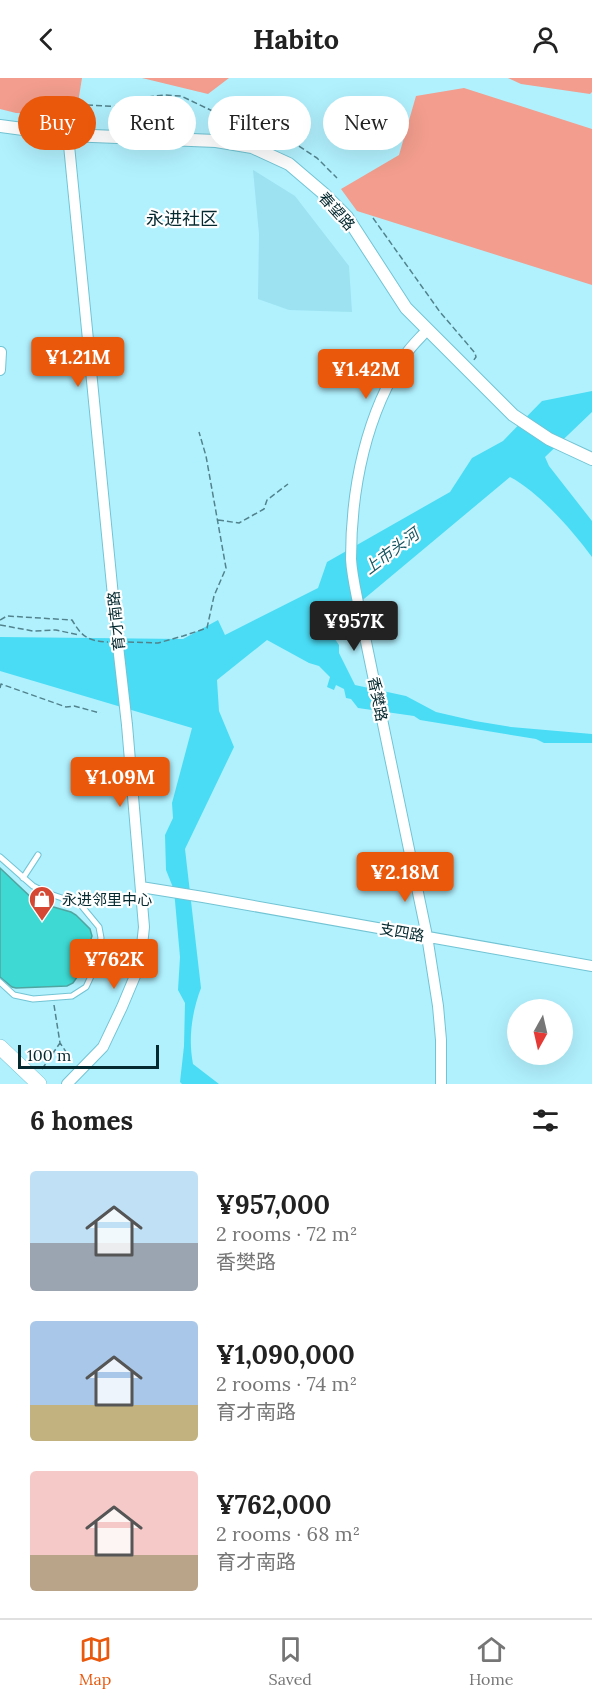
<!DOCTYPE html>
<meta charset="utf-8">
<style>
:root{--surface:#fff;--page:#f2f2f2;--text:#222;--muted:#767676;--line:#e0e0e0;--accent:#ea580c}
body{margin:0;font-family:Lora,"Noto Sans SC",serif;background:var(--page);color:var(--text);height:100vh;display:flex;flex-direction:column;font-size:22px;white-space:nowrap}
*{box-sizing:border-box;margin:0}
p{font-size:20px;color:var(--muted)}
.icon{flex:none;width:33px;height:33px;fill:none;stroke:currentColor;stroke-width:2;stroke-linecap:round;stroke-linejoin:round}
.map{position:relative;height:1006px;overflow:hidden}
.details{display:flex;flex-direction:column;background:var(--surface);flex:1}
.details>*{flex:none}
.top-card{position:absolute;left:18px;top:18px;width:556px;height:54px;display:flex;gap:12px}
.needle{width:39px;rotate:188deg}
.tools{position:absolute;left:507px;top:921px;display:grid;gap:12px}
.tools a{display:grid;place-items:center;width:66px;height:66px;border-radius:50%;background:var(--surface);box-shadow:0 6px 24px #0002;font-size:30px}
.scale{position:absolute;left:18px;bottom:15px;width:141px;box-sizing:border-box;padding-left:6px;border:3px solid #04292f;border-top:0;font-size:16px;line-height:21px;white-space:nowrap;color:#04292f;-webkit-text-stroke:4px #fff;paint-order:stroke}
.price{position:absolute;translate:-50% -51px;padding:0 14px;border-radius:6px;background:var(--accent);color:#fff;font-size:20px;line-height:39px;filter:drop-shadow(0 2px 3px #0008)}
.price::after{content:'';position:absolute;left:50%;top:36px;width:18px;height:14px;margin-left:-9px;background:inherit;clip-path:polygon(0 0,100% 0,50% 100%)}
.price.selected{background:#222;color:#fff}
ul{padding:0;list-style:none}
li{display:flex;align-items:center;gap:18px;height:150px;padding:0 30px}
li span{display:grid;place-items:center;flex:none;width:168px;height:120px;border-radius:6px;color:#555}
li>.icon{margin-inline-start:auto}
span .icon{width:72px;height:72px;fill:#fffc;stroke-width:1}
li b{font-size:26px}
h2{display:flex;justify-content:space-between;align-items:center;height:72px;padding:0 30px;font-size:26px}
.pill{padding:0 21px;border-radius:27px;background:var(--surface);box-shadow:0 6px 24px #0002;font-size:21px;line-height:54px}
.pill.selected{background:var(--accent);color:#fff}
header{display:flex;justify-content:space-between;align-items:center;height:78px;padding:0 30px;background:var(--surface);font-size:27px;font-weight:800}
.menu{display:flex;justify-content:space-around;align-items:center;height:84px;border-top:2px solid var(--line);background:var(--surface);font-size:16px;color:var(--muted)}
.menu a{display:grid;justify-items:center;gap:3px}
.menu .selected{color:var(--accent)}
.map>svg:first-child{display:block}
.built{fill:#9ce2f0}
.green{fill:#f29d8d}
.water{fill:#4adcf5}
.building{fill:#3ed9d3;stroke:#50a5a1;stroke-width:1.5}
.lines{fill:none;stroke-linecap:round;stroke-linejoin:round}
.service-casing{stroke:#72c4d4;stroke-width:7}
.minor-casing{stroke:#72c4d4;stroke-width:12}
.tertiary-casing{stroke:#72c4d4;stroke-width:14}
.secondary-casing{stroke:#72c4d4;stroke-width:16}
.path{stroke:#52838d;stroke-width:1.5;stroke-dasharray:6 3;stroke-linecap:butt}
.service{stroke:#fff;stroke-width:5}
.minor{stroke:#fff;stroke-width:10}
.tertiary{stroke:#fff;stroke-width:12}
.secondary{stroke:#fff;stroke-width:15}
.minor-bridge-casing{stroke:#72c4d4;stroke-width:12;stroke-linecap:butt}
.minor-bridge{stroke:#fff;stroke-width:10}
.labels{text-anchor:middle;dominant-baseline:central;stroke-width:4.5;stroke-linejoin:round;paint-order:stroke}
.street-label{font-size:15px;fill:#04292f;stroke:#fff}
.poi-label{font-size:15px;fill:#04292f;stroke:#fff;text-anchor:start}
.water-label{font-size:16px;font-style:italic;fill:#1a5661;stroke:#fff}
.quarter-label{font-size:18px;fill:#04292f;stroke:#fff}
</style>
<header><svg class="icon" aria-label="back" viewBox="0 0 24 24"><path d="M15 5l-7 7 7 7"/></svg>Habito<svg class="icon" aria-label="person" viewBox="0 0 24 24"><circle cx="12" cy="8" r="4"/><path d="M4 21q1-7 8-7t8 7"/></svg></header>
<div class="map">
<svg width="592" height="1006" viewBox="0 0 592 1006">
<rect width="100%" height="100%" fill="#b1f1fe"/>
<path class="built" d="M253,92l42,26 54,70 3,46 -63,-2 -31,-11 1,-65z"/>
<path class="green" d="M0,0h82l-6,37 -60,-2 -16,-4z
M142,0h87l-21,16z
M508,0h84v14l-2,2 -69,-10z
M464,10l128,41v156l-235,-74 -16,-22 58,-34 17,-59z"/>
<path class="water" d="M592,313v21l-47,45 4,9 43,55v36c-19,-26 -53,-65 -82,-80l-182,152 11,16v8l16,32 51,11 30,16 39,9 36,6 81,7v9h-48l-8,-4 -116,-19 -6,-4 -56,-8 -7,-9 -5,-1 -2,-9 -8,-4 -2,5 -7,-3 3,-10 -11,-11 -10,-3 -42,-23 -50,40 2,31 15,36 -49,102 16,139c-9,24 -13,50 -8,76l26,20h-37l-2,-2 4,-36 1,-43 -7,-13 2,-33 -6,-67 -8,-20 -1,-35 8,-17 -1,-15 20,-75 -192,-57v-34l183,2 35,-19 7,15 93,-47 9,-26 123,-70 22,-34 31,-17 39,-40z"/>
<path class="building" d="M0,790l36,34 35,10 5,3 14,14 2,7 -12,37 -7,10 -6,3 -51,2 -4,-1 -12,-10z"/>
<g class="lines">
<g class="service-casing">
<path id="service" d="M0,779l33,29 14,7 33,11 19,23 2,11 -8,34 -7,15 -14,9 -39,3 -19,-4 -14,-13
M23,800l15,-23"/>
</g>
<g class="minor-casing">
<path id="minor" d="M68,57l49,502
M427,252c-7,8 -15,15 -21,24 -40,59 -55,134 -55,205 1,18 6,37 9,54l67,323 11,70 3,34v44
M0,292l1,-18
M141,809l62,10 389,69
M67,1006l36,-37 19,-40 18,-43 4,-37 -17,-202"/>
</g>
<g class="tertiary-casing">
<path id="tertiary" d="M0,48l68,9 148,6 36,6 37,17 34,29 24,24 59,91 107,107 36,24 43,20"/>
</g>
<g class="secondary-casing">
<path id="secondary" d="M0,969l39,37"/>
</g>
<path class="path" d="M87,27l37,2 23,-10 17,-2 17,1 42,20 16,4 46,17 32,21 20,20
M373,140l67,94 35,41 1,4 -3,4
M218,442l21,3 25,-14 3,-9 21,-16
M0,542l7,-4 65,4c10,17 16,21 36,22
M0,547l33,6 23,-1 23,5
M128,564l30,1 25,-7 24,-8 7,-32 12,-28 -20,-112 -7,-24
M0,610l1,-4 65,23 8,-1 26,7
M54,927l6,38 13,19
M42,991l18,-26"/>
<use href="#service" class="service"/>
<use href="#minor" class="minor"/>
<use href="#tertiary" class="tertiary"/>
<use href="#secondary" class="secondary"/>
<g class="minor-bridge-casing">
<path id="minor-bridge" d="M117,559l10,88"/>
</g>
<use href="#minor-bridge" class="minor-bridge"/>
</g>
<defs>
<g id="shop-pin" transform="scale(1.35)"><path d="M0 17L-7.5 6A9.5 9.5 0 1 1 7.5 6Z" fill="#d54934" stroke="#fff"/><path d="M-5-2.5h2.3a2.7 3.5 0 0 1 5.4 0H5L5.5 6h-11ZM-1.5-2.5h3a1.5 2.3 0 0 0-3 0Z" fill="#fff"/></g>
</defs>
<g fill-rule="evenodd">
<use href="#shop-pin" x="42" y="821"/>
</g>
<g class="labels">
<g class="street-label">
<text transform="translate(337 133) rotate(48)">春望路</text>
<text transform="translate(116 543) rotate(-96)">育才南路</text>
<text transform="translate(378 621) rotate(79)">香樊路</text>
<text transform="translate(402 854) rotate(10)">支四路</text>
</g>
<g class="poi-label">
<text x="62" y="821">永进邻里中心</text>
</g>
<g class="water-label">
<text transform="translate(391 473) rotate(-37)">上市头河</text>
</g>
<g class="quarter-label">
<text x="182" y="140">永进社区</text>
</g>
</g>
</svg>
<div class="tools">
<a><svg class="needle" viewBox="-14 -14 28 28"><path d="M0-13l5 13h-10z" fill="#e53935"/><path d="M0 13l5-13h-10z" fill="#767676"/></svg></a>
</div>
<div class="scale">100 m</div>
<b class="price" style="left:78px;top:310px">¥1.21M</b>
<b class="price" style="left:366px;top:322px">¥1.42M</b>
<b class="price selected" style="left:354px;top:574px">¥957K</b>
<b class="price" style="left:120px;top:730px">¥1.09M</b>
<b class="price" style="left:405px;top:825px">¥2.18M</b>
<b class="price" style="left:114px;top:912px">¥762K</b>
<div class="top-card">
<a class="pill selected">Buy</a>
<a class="pill">Rent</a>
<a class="pill">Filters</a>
<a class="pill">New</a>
</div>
</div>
<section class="details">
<h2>6 homes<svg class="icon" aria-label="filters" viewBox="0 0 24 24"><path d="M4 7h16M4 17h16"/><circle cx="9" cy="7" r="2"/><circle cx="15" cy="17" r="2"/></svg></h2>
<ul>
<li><span style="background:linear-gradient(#bfe0f5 60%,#9aa5b1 0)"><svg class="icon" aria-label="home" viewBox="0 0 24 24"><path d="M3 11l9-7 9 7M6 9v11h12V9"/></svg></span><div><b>¥957,000</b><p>2 rooms · 72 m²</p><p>香樊路</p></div></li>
<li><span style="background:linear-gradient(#a9c7e8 70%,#c2b280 0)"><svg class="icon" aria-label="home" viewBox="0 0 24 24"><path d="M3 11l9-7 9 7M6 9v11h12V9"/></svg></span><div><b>¥1,090,000</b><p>2 rooms · 74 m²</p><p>育才南路</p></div></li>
<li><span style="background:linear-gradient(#f6c9c9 70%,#b9a48a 0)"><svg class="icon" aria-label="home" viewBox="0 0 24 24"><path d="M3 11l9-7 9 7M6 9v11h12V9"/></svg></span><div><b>¥762,000</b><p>2 rooms · 68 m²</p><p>育才南路</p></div></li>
</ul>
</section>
<nav class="menu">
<a class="selected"><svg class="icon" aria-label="map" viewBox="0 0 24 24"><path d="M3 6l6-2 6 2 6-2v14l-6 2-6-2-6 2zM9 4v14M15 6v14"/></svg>Map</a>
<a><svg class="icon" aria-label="saved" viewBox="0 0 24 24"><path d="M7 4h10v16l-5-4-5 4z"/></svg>Saved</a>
<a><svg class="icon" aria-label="home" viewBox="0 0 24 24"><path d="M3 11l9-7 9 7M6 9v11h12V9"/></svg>Home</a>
</nav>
